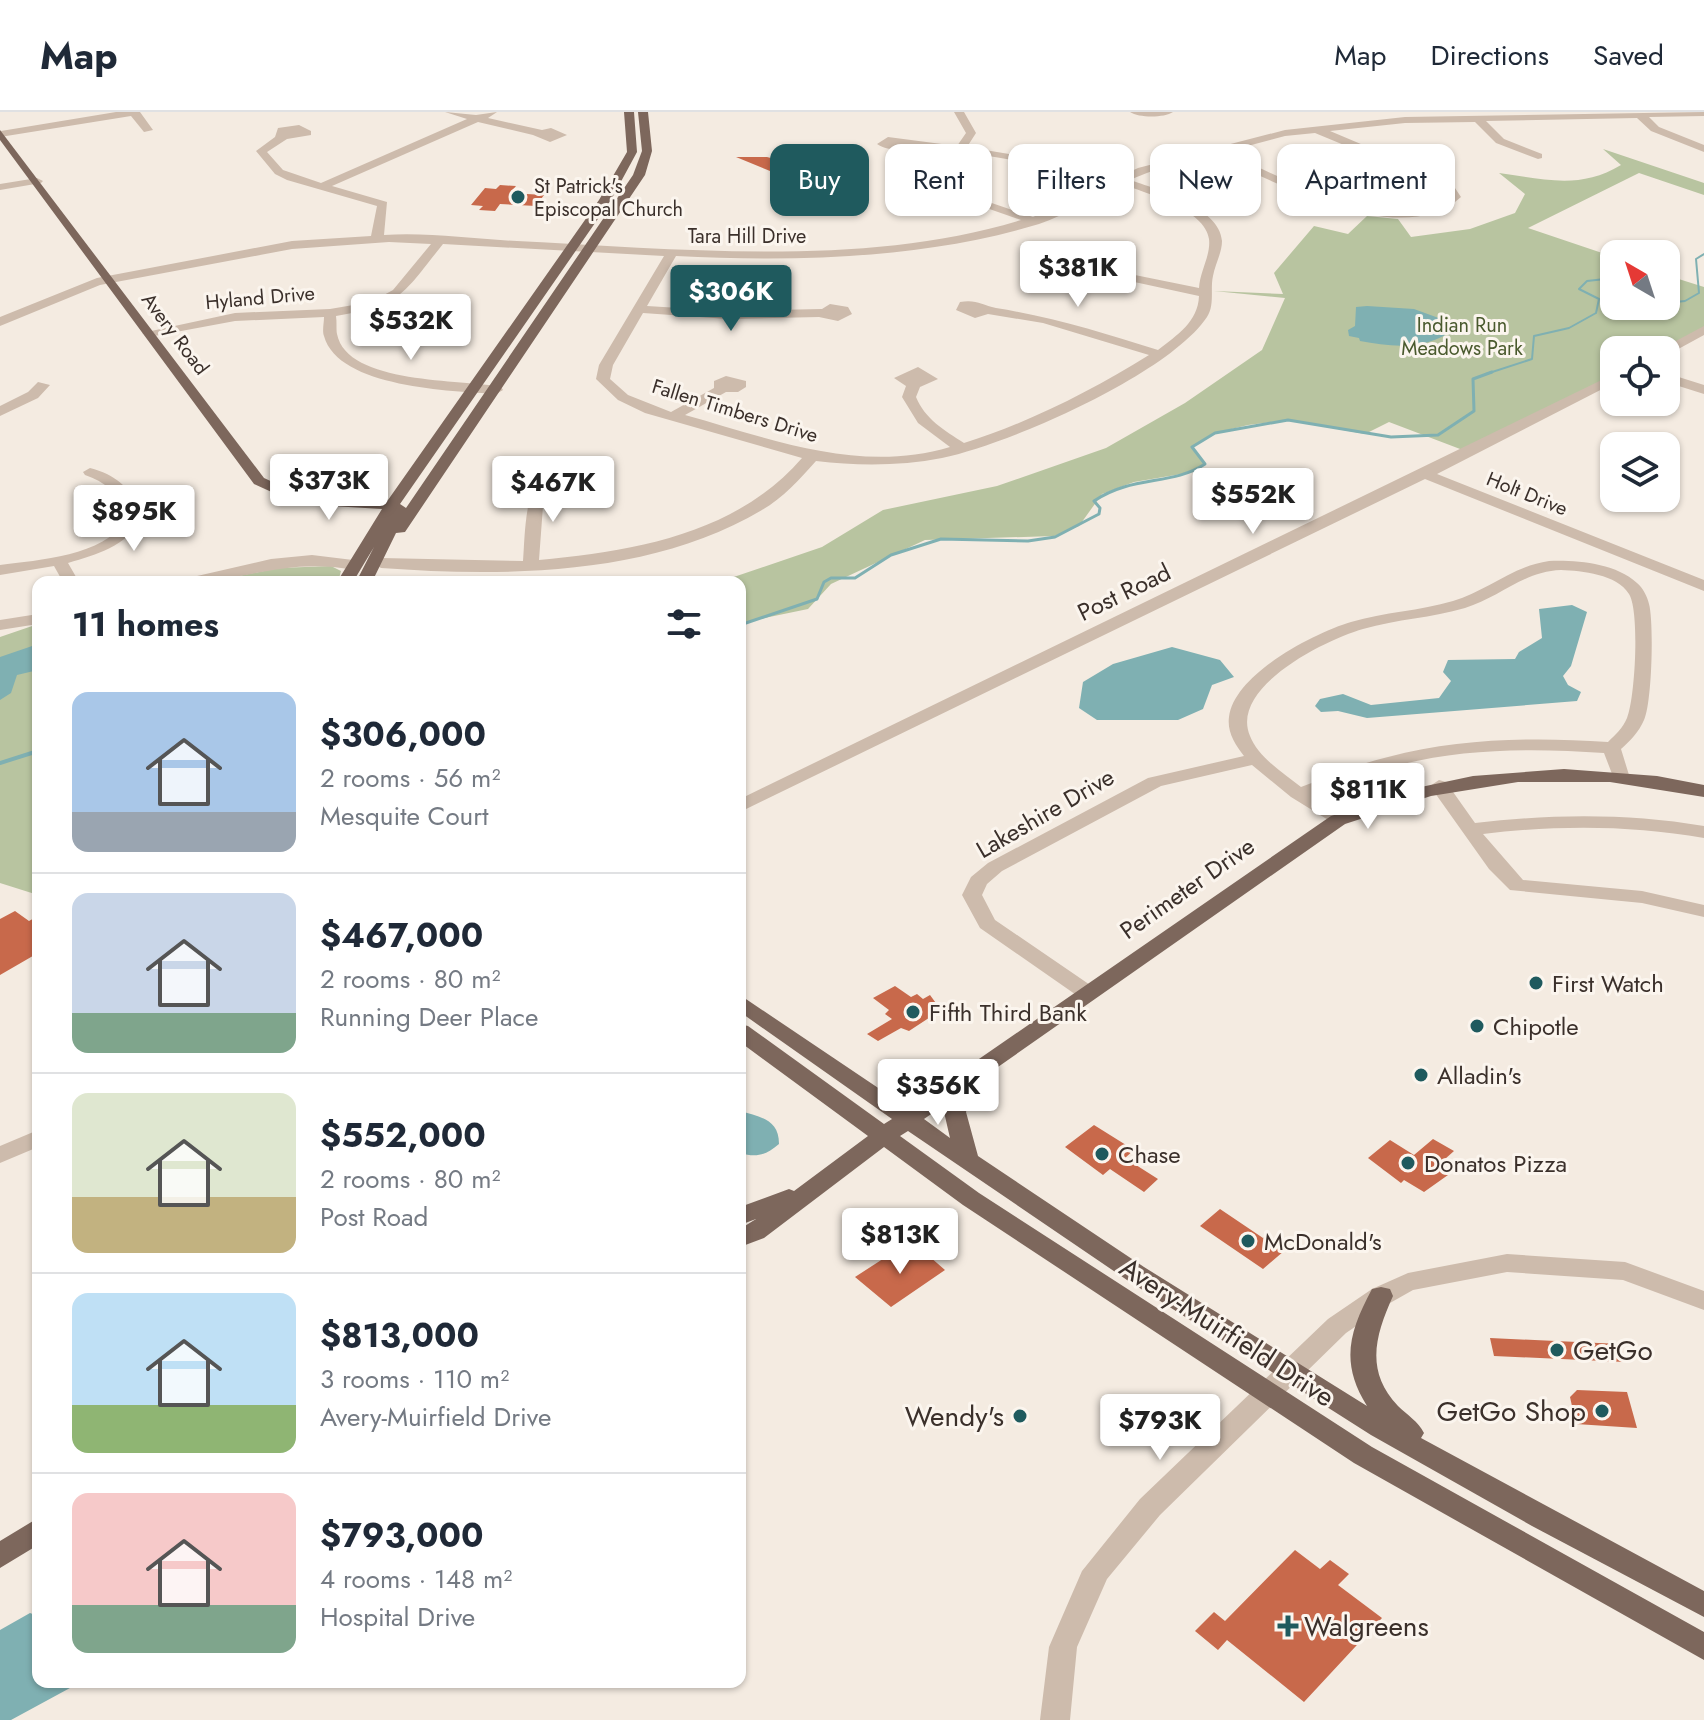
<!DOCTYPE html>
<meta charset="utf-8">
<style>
:root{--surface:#fff;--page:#f6f6f7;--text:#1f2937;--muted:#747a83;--line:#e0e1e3;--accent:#1f5a5e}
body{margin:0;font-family:Jost,sans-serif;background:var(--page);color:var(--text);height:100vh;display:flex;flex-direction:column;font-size:30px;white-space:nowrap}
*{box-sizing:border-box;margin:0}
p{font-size:26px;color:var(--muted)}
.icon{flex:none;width:44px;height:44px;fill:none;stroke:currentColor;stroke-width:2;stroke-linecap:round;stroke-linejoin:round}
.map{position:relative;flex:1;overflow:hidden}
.panel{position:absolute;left:32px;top:464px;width:714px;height:1112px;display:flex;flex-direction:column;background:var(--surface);border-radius:16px;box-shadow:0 2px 6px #0004}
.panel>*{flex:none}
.guide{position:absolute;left:770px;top:32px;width:760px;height:72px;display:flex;gap:16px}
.needle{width:52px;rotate:321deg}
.fabs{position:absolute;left:1600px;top:128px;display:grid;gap:16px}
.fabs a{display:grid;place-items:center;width:80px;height:80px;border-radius:16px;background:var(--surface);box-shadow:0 2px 6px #0004;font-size:40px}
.price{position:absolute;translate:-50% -68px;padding:0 18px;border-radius:8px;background:#fff;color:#222;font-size:26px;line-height:52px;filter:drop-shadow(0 2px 4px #0008)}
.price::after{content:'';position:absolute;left:50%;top:48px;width:24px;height:18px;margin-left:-12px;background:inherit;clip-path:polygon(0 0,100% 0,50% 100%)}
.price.current{background:var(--accent);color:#fff}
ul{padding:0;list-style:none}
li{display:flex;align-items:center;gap:24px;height:200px;padding:0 40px}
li+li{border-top:2px solid var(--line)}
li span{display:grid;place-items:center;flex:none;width:224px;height:160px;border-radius:16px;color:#555}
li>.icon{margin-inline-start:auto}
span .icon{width:96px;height:96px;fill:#fffc;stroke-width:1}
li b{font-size:34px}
h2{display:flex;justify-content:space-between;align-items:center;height:96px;padding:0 40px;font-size:34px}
.pill{padding:0 28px;border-radius:16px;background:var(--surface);box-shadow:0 2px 6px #0004;font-size:28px;line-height:72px}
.pill.current{background:var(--accent);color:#fff}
header{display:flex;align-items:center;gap:48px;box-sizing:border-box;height:112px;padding:0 40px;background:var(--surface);border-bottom:2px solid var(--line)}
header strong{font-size:38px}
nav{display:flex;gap:44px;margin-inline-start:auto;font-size:28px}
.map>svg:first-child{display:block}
.green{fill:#b8c4a0}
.water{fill:#7fb0b2}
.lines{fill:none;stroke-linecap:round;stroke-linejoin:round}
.stream-far2{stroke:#7fb0b2;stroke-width:2}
.stream-far1{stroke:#7fb0b2;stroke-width:3}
.stream{stroke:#7fb0b2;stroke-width:4}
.building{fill:#c8694b}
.minor{fill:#cdbbac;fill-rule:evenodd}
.major{fill:#7d675c;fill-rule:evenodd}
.poi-dot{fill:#1f5a5e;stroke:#fbf5ee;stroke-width:3}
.labels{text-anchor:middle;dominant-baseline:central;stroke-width:6;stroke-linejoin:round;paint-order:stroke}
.far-poi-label{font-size:20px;fill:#3b302b;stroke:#fbf5ee;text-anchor:start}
.far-street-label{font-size:20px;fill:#3b302b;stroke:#fbf5ee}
.far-park-label{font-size:20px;fill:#4a5a2e;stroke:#fbf5ee}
.street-label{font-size:24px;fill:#3b302b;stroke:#fbf5ee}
.poi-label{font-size:24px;fill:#3b302b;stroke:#fbf5ee;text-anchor:start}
.near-street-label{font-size:28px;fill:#3b302b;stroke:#fbf5ee}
.near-poi-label{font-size:28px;fill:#3b302b;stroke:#fbf5ee;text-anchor:start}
</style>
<header>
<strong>Map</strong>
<nav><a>Map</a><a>Directions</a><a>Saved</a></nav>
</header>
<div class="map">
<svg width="1704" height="1608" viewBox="0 0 1704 1608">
<rect width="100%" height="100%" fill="#f4ebe1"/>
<path class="green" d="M1603,37l101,34v12l-65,-22 -111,55 86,29v49h52v-31l38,12v43l-39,20h-51v27l-146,75 -79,-30 -24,12 -77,-14 -40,5 -33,8 -23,14 13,17 -12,8 -59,10 -32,12 -23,32 -25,10 -129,4 -94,44 -23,25 -68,14v-41h-21l103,-35 61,-37 114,-24 109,-38 79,-45 77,-53 23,-52 -71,-7 69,3 -9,-21 40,-47 34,8 19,-18 31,3 13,18 59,-8 45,-16 10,-19 -26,-21c45,6 81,17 122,-8z
M331,454l10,5 -3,11h-130l71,-14z
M38,512v271l-38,-12v-246z"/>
<path class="water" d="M1367,194l47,3 41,15 -1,5c-28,22 -62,18 -94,12l-1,-3 -10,-2 -1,-6 7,-4 1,-19z
M1572,493l15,7 -16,54 -8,10 5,9 13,7 -4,9 -210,17 -29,-7 -17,1 -6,-6 5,-7 23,-5 28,11 68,-7 12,-17 -8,-9 5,-12 67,-1 4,-7 23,-14 -3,-29z
M38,532v26l-21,5 -6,18 -11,7v-43z
M1172,535l48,13 14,17 -22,8 -9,24 -25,11h-81l-18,-12 4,-26 30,-18z
M740,999c20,6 39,8 39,33 -13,11 -22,14 -39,9z
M30,1501l8,3v66h43l-70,38h-11v-90z"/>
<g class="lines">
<path class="stream-far2" d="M1666,191l19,-2 14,-8 -3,-34 8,-5
M1486,262l46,-15 2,-23 35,-8 27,-15 3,-14 -20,-10 8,-8 27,-3"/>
<path class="stream-far1" d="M740,513l77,-26 7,-17 7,-4h24l36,-23 50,-16 87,2 27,-4 44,-23 1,-6 -6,-7c38,-26 78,-15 111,-37l-13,-17 23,-14 73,-13 103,17 47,-2 36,-24 -1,-32 19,-7"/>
<path class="stream" d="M0,651l38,-12"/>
</g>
<path class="building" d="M736,45h31l37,10 1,29 -25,1 2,-30 -12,4z
M500,73l16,1 -6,7 34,2 -8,11 -36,-2 -5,7 -16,-1 4,-4 -12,-1 14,-17 11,1z
M15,799l14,10 9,-5v37l-38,22v-56z
M895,874l16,11 6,-3 6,5 7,-4 11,15 -32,21 -8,-3 -23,13 -11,-7 25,-15 -7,-5 4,-4 -16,-12z
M1094,1013l40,25 -9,8 33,21 -14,13 -34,-23 -7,6 -38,-28z
M1433,1027l21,12 -18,16 12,8 -24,17 -20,-12 -3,3 -33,-25 22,-18 24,15z
M1220,1097l43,29 4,-3 17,16 -21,18 -63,-43z
M922,1138l23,20 -54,37 -36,-30 34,-22 5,4 9,-6 6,5z
M1490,1226l130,6 5,18 -131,-6z
M1577,1278l50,2 10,36 -61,-4 -6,-27z
M1295,1438l25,19 10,-9 19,14 -11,11 44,33 -78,84 -77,-62 -9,10 -23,-19 19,-19 11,9z"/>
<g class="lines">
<path class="minor" d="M116,0h24l13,18 -9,2 -13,-16 -131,21 1,-6z
M445,0l31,3 21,-3 -9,6 54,12 9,-2 16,7 -17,7 -17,-7 -55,-13 -146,64 55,16 -3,33c44,-3 88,4 133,6 160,8 349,27 504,-21l-43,-15 -93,-11v-4l8,-5 87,14 53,18 77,-36c-61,-15 -123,-28 -185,-32 -17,-1 -35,4 -48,-5l11,-7 69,9 9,-13 -12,-21h10l12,21 -9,14 101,17 51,13 19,-9 147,-38 120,-13 299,-5v4l-55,1 10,10 45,18v7l-53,-21 -14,-13 -151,3 18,18 38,15v4l-4,1 -42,-16 -21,-21 -70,1 -75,8 121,51 10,15c-51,47 -150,2 -203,-22 -13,-6 -32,-19 -46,-20 -16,-1 -67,18 -82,25 26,9 90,27 92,61 0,12 -7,23 -9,35 -3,13 2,29 -6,41 -38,57 -197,127 -265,141 -41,8 -84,8 -126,3 -16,18 -33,37 -54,49 -111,66 -256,67 -381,58l-8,-5 8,-5 142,3c2,-22 1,-79 24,-88l7,4 -11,29 -4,54c96,-9 197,-26 263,-102l-157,-45 -27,-13 -22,-21 3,-14 65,-109 -221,-12c-41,51 -40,60 -107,72 1,6 0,13 1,18 10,51 126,45 164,53l2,3 -7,4c-43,-3 -158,-6 -172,-58 -2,-5 0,-13 0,-19l-89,4 -86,16 -7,-4 93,-20 95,-4 41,-7 22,-12 38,-46 -42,-2 -97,7 -192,36 -100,41v-9l97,-39 195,-37 79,-5 6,-30 -90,-26 -12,-6 -19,-23 19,-14 3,-9 21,-3 12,6v4l-24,4 -20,13 16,18 38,13 146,-64zM1315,21l128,53 6,10c-7,4 -15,10 -22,12 -61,16 -148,-32 -202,-56l60,-16zM1121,72c23,8 85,26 88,55 2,16 -9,32 -10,49l-74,-15 -9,-9h-20l-9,8 20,9 9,-3 83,18c-1,26 -22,39 -41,54 -54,-17 -106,-33 -162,-42 -14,-3 -20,-9 -36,-6l-4,8 19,8 13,-4 55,9 106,32c-58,36 -121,68 -185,88 -20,-13 -39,-24 -48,-46l4,-10 18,-8 -20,-12 -24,11 12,8 -4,11 16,26 32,24c-91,27 -178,-8 -265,-32l41,-23h12l8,-5v-6l-20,-5 -12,5v7l-43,24 -43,-17 -18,-16 3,-14 30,-52 85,6 91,-2 19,4 14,-7 -4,-7 -18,-3 -8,5 -94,2 -81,-5 29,-50c119,6 248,3 363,-32 27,-9 55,-27 82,-40z
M1130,0h43c-9,6 -34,6 -43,0z
M37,66l6,3 -2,2 -41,7v-6z
M1704,214v9l-33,18 -12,-3z
M1666,261l38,12v9l-38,-12z
M1614,262v9l-177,91 267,106v11l-279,-112 -685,333v-13z
M38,270l12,3 -12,13 -38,18v-10l28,-14z
M90,356c28,7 46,24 52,52 -18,27 -44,34 -74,43l11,19h-16l-9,-16 -54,9v-10c39,-5 103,-9 127,-45 -5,-24 -19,-37 -42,-45l-2,-3z
M312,443l41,5 8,5 -8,5c-65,-13 -110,12 -171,12l2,-3 87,-20z
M1549,449c28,-1 66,2 88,22 6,5 10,13 12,21 5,18 3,99 -5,116 -5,12 -14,21 -23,29l8,26 -3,4h-12l-10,-26c-69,-5 -142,-5 -209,13 -28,7 -55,19 -82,29l32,21 2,4 -2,4 -7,2 -47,-29 -39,-32 -91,21 -159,85 -15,13 -5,11 13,25 101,69 3,5 -10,7 -7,-2 -102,-71 -18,-33 9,-18 17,-14 160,-85 96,-22c-9,-12 -17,-24 -15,-39 5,-43 85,-84 122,-95 33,-10 69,-11 102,-21 34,-10 60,-35 96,-40zM1561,458c21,1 56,4 68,24 11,17 6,105 -2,124 -4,10 -12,17 -19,24 -74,-5 -148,-4 -220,15 -30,7 -58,19 -87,30 -18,-14 -43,-30 -51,-51 -21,-49 77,-97 113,-107 34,-10 69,-11 102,-21 34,-10 59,-37 96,-38z
M38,502v10l-38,6v-10z
M1439,668l7,2 29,41c77,-9 152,-10 229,3v12c-74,-13 -147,-13 -221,-4l40,46 119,11 62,14v12l-62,-14 -132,-13 -21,-21 -59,-83z
M38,1018v17l-38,16v-17z
M1507,1142l118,8 79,29v19l-81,-30 -116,-8 -94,18 -23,13 -44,30 -186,182 -53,64 -30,68 -7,73h-30l9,-73 33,-76 58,-72 188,-180 44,-30 36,-16z"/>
<path class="major" d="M624,0h10l3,40 -26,48 -211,304 6,4 227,-333 9,-24 -4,-39h10l4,39 -7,24 -240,357 -9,1 -24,49h-16l18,-35 -21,35h-16l45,-73 -84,-5 -44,-20 -254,-344v-10l264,348 37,17 87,5 211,-300 28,-48z
M1564,657l93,7 47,9v12l-94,-15h-92l-87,14 -86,28 -370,259 -9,29 12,44 166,111 223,139c-27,-43 -18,-74 5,-117l9,-2 9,2 3,7c-18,40 -28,75 5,110 9,9 20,15 26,27l-3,5 283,153v26l-172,-91 -161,-91 -244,-155 -219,-149 -8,5 79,57 393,254 332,185v28l-350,-197 -391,-258 -79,-58 -120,91 -24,9v-18l16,-10 -16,6v-18l49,-18 5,2 74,-55 -128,-94v-18l8,2 136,98 8,-5 -152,-107v-17l168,113 423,-292 90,-29 52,-11zM947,991l-3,9 6,26 -26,-19z
M38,1406v27l-38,23v-27z"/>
</g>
<g class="poi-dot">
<circle cx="518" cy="85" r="8"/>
<circle cx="1536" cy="871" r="8"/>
<circle cx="913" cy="900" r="8"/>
<circle cx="1477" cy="914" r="8"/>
<circle cx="1421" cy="963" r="8"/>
<circle cx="1102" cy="1042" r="8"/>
<circle cx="1408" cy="1051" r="8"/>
<circle cx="1248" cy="1129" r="8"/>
<circle cx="1557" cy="1238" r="8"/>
<circle cx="1602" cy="1299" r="8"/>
<circle cx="1020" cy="1304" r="8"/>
<path d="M1284 1502h8v8h8v8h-8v8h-8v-8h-8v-8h8z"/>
</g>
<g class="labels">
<g class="far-poi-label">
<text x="534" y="74">St Patrick's<tspan x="534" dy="23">Episcopal Church</tspan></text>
</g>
<g class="far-street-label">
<text x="747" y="124">Tara Hill Drive</text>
<text transform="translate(260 186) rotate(-5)">Hyland Drive</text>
<text transform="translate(175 222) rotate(53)">Avery Road</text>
<text transform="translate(735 299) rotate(17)">Fallen Timbers Drive</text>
<text transform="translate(1527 382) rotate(22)">Holt Drive</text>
</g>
<g class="far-park-label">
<text x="1462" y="213">Indian Run<tspan x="1462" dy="23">Meadows Park</tspan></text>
</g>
<g class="street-label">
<text transform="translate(1124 480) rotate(-26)">Post Road</text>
<text transform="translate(1045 701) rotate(-30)">Lakeshire Drive</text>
<text transform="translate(1187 776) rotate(-35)">Perimeter Drive</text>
</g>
<g class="poi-label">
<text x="1552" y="871">First Watch</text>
<text x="929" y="900">Fifth Third Bank</text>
<text x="1493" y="914">Chipotle</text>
<text x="1437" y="963">Alladin's</text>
<text x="1118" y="1042">Chase</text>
<text x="1424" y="1051">Donatos Pizza</text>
<text x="1264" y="1129">McDonald's</text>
</g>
<g class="near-street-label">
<text transform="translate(1227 1220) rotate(33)">Avery-Muirfield Drive</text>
</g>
<g class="near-poi-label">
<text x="1573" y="1238">GetGo</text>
<text x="1586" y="1299" text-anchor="end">GetGo Shop</text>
<text x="1004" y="1304" text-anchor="end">Wendy's</text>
<text x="1304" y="1514">Walgreens</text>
</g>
</g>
</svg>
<div class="fabs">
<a><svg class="needle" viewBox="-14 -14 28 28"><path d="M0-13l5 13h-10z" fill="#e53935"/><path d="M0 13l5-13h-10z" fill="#747a83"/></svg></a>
<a><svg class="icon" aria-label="locate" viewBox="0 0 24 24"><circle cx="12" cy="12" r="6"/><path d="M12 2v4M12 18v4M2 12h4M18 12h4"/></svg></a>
<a><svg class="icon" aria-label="layers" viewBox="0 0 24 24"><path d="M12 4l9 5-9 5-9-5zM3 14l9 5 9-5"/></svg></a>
</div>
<b class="price" style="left:1078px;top:197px">$381K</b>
<b class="price current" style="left:731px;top:221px">$306K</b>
<b class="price" style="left:411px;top:250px">$532K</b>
<b class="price" style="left:329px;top:410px">$373K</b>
<b class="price" style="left:553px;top:412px">$467K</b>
<b class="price" style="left:1253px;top:424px">$552K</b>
<b class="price" style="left:134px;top:441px">$895K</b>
<b class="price" style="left:1368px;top:719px">$811K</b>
<b class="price" style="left:938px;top:1015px">$356K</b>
<b class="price" style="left:900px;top:1164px">$813K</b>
<b class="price" style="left:1160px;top:1350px">$793K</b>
<div class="guide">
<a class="pill current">Buy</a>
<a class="pill">Rent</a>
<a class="pill">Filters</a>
<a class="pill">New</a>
<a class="pill">Apartment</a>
</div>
<section class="panel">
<h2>11 homes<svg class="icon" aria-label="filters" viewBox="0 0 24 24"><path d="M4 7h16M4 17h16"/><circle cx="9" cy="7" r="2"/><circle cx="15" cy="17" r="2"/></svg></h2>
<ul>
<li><span style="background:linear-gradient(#a9c7e8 75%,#9aa5b1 0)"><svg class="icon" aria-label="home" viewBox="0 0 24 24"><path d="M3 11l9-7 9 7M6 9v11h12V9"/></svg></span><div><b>$306,000</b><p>2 rooms · 56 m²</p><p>Mesquite Court</p></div></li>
<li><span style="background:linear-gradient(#c9d6e8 75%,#7fa58c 0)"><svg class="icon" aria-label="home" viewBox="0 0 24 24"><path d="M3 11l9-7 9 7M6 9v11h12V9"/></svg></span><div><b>$467,000</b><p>2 rooms · 80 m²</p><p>Running Deer Place</p></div></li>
<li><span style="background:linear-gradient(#dfe7d0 65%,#c2b280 0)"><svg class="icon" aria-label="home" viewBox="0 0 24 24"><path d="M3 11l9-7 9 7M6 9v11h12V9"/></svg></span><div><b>$552,000</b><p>2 rooms · 80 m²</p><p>Post Road</p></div></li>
<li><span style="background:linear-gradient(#bfe0f5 70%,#8fb573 0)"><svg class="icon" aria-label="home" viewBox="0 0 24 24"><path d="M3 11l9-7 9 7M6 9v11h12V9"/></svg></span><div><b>$813,000</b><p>3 rooms · 110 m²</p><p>Avery-Muirfield Drive</p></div></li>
<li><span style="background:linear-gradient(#f6c9c9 70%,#7fa58c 0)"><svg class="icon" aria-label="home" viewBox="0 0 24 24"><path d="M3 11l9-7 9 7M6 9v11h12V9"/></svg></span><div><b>$793,000</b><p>4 rooms · 148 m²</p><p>Hospital Drive</p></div></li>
</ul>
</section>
</div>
